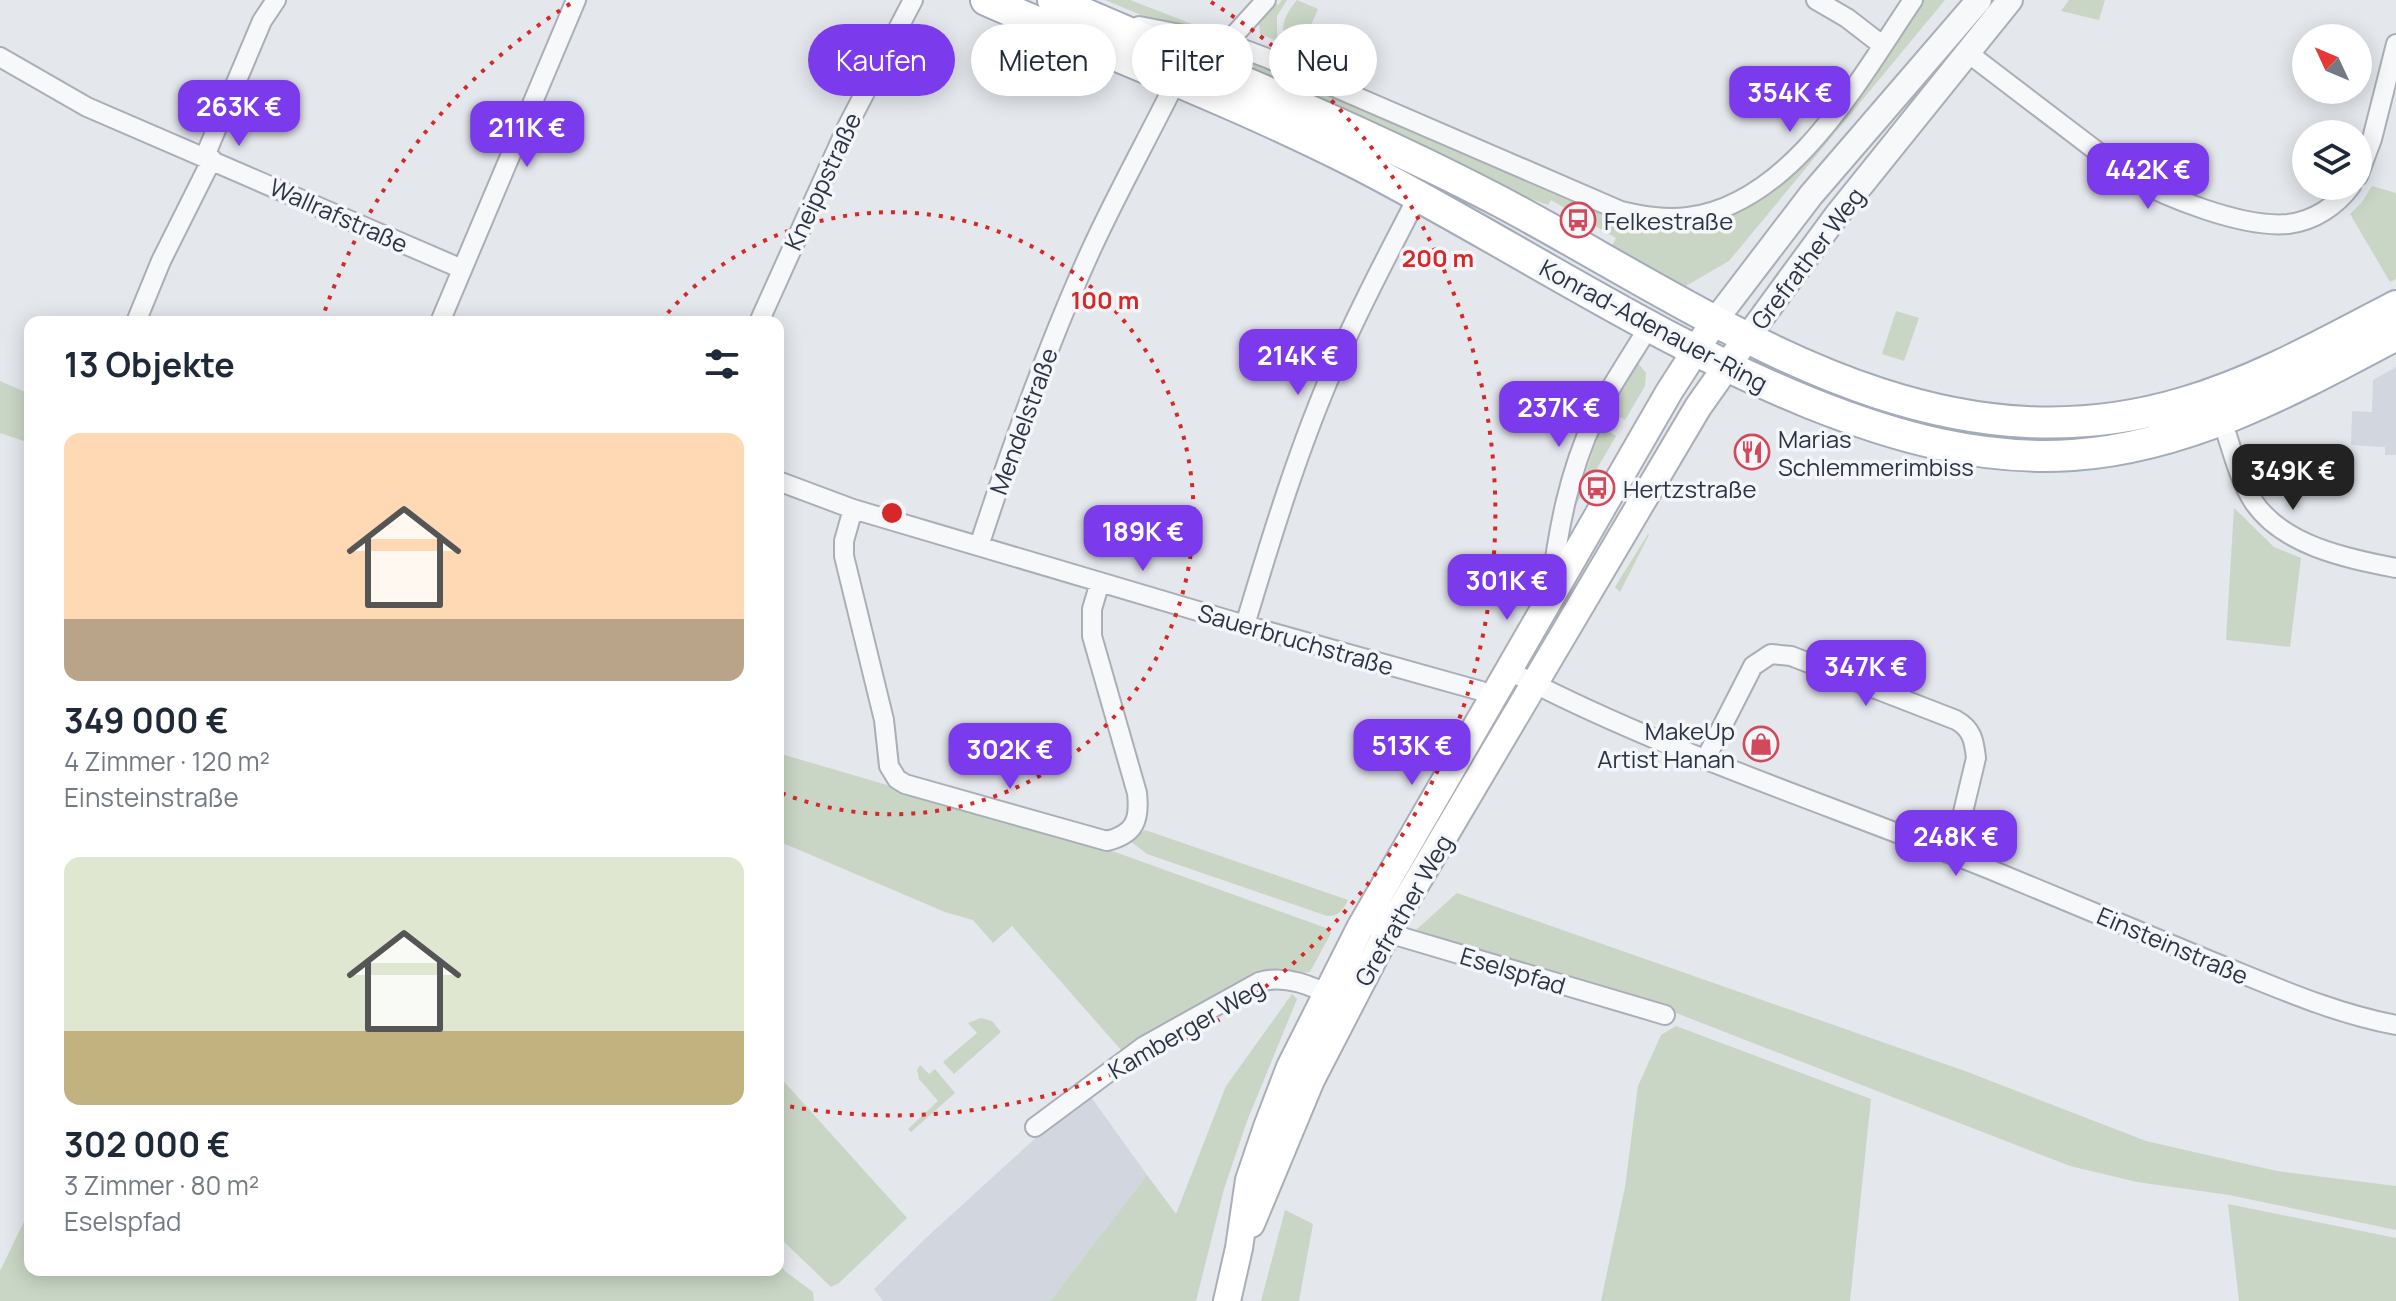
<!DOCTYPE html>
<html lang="de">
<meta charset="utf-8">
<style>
:root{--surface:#fff;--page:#f6f6f7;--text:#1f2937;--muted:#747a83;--accent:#7c3aed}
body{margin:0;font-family:Manrope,sans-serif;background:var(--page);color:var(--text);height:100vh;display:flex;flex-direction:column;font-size:30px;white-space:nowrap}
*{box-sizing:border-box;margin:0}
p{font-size:26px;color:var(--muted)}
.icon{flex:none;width:44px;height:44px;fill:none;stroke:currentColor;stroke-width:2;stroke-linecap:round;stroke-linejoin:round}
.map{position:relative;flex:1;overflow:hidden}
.sheet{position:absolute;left:24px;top:316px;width:760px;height:960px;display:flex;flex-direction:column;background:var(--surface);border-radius:16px;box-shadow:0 4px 20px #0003}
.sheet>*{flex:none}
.guide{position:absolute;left:808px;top:24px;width:760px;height:72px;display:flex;gap:16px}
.needle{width:52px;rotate:314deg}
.buttons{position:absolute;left:2292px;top:24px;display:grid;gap:16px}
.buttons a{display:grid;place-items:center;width:80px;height:80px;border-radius:50%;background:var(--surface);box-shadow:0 4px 20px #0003;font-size:40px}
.price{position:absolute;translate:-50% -68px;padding:0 18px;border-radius:16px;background:var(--accent);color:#fff;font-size:26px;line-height:52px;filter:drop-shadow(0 2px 4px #0008)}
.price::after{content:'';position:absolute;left:50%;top:48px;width:24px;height:18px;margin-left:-12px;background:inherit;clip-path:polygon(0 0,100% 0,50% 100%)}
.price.on{background:#222;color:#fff}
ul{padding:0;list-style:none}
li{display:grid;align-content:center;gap:16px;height:424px;padding:0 40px}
li span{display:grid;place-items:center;height:248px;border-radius:16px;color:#555}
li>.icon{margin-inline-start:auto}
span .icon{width:144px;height:144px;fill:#fffc;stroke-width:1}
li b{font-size:34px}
h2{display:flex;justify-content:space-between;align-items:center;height:96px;padding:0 40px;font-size:34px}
.chip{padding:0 28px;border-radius:36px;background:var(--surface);box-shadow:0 4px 20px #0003;font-size:28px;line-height:72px}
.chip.on{background:var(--accent);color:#fff}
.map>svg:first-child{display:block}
.built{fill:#d2d6de}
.green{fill:#c9d6c5}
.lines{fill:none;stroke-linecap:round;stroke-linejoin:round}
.minor-casing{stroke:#a9aeb7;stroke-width:22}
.tertiary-casing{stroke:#a9aeb7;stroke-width:28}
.secondary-casing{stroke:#a9aeb7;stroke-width:30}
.primary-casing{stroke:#a3abb8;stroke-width:34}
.minor{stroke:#f7f8fa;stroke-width:18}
.tertiary{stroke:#f7f8fa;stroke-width:24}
.secondary{stroke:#fff;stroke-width:26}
.primary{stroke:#fff;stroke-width:30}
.ring{fill:none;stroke:#d62828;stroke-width:4;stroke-dasharray:4 8}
.labels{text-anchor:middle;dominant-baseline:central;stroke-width:7;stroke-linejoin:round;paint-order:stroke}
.street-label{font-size:24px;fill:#2b3445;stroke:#f4f6f9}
.poi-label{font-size:24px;fill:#2b3445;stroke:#f4f6f9;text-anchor:start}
.centre{fill:#d62828;stroke:#f4f6f9;stroke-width:4}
.ring-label{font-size:24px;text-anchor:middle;font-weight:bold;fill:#d62828;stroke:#f4f6f9;stroke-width:7;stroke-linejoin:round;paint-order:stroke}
</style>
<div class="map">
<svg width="2396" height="1301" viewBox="0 0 2396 1301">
<rect width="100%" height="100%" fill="#e4e7ec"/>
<path class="built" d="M2396,367v88h-11v-8l-34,-2 1,-34 20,1 1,-32z
M1091,1097l56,78 -97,126h-167l-9,-12 53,-52 113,-103z"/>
<path class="green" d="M1105,0h25l70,27 -47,-7z
M1282,0h5l-10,16v25l-17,-7 -1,-10 15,-21 4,2z
M1297,0l21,9 -15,34 10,5 -4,12c-31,-14 -33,-36 -12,-60z
M1924,0h21l-216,261 -52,30 -33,-20 -32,-25 4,-8 -65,-38 -3,5 -51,-18 -301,-139 2,-4 55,18 199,88 168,71 34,5 38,-1 38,-13 130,-117z
M1993,0h6l-223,281 -3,-3 53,-71z
M2069,0h36l-6,20 -38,-9z
M2372,186l24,7v86l-6,3 -40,-68 12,-12z
M1896,311l23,7 -15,43 -22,-7z
M1638,363l8,10 -1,13 -20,34 -15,-8z
M1780,373l127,47 84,15 89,-2 184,-43 -137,46 -100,9 -115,-18 -134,-49z
M0,381l30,13v49l-30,-10z
M1601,427l15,9 -42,72z
M2234,508l40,39 27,11 -11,89 -64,-7z
M1648,534l1,1 -29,57 -5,-5z
M778,753l337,99 211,76 5,5 -21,39 -9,1 -20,-5 -27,6 -133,76 -109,-124 -19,17 -20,-23 -28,-8 -167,-71z
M1145,830l203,70c-5,10 -8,16 -21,16l-180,-62 -17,-13z
M1457,893l508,178 181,70 131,30 119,15v44l-167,-35 -92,-13 -67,-16 -412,-160 -242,-76z
M1292,994l5,5 -50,122 -23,68 -28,112h-146l97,-126 29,39 50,-128z
M981,1018l11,3 9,11 -47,42 -11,-12 34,-29 -9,-10z
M1676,1026l195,73 -21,202h-249l24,-114 13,-101 23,-51z
M920,1065l9,9 6,-5 20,24 -44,39 -3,-3 30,-28 -19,-22 -2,-9z
M778,1075l129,143 -68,65 -8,4 -53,-51z
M2228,1204l168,34v63h-157z
M30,1209v61h748v-8l7,9 28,21 1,9h-814v-30z
M1285,1210l28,14 -14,77h-38z"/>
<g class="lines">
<g class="minor-casing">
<path id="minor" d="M1816,0l31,18 35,27
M1139,26l88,17 40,15 354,153c22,5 44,9 67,6 104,-13 172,-139 225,-217
M1227,43l39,-43
M1968,53l160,122c38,23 115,53 160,49 26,-3 48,-18 63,-38
M0,57l87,50 375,162
M205,156l57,-135 14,-21
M2358,176l14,-37 24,-95
M136,322l25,-61 51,-102
M440,322l136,-322
M759,322l88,-195 66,-127
M2222,420c9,26 16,57 31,81 30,45 93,57 143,67
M778,481l75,28 392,116 236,66 12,6
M853,509l-9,32v15l40,164 5,46 8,13 8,5 202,57c28,-7 33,-21 30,-48l-45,-157v-27l8,-27
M979,546c33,-101 68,-200 112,-296 26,-57 57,-112 85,-169
M1551,588c7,-58 18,-116 43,-169 15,-31 36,-61 54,-91
M1245,625c27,-90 54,-179 92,-265 24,-56 53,-109 81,-164
M1508,670c153,81 321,134 481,199 75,31 149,62 224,93 60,24 119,51 183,63
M1706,758l47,-92 18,-12 20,2 165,64c16,9 18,20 20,38l-23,96
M1378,930l287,85
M1035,1127l109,-81 115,-64c27,-8 53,4 77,16"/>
</g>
<g class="tertiary-casing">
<path id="tertiary" d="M1714,322l97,-127 168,-195
M1746,339l91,-124 173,-215"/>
</g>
<g class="secondary-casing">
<path id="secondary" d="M1251,1224l60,-144 77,-149 310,-524 48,-68
M1227,1301l12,-53 10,-68 18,-53 23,-60 70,-139 309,-536 45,-70"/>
</g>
<g class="primary-casing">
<path id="primary" d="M986,0c124,55 253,103 374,165 151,78 292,174 450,238 85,34 171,58 263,52 117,-8 221,-66 323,-120
M1053,0c151,66 303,126 448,202 214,114 425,277 682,201 75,-22 144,-61 213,-97"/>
</g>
<use href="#minor" class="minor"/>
<use href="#tertiary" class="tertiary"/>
<use href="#secondary" class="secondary"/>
<use href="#primary" class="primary"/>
</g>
<g class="ring">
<path d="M660 322A301 301 0 1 1 779 792"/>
<path d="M321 322A602 602 0 0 1 573 2M1211 2A602 602 0 0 1 782 1105"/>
</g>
<defs>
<g id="bus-ring" transform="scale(1.8)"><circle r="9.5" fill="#f4f6f9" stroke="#d1495b" stroke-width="1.5"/><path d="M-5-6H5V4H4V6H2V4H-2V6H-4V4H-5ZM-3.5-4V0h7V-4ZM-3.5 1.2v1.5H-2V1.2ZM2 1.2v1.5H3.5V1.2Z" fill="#d1495b"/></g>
<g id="restaurant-ring" transform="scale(1.8)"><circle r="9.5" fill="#f4f6f9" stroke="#d1495b" stroke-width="1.5"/><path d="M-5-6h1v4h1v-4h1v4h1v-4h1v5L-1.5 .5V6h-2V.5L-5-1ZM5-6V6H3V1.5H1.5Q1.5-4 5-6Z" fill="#d1495b"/></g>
<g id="shop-ring" transform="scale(1.8)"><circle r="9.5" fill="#f4f6f9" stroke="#d1495b" stroke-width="1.5"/><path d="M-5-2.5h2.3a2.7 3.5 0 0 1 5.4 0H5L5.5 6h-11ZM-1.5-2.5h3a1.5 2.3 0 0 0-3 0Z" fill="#d1495b"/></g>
</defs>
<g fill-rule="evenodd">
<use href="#bus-ring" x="1578" y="220"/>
<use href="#restaurant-ring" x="1752" y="452"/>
<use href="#bus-ring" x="1597" y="488"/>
<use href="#shop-ring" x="1761" y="744"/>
</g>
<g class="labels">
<g class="street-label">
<text transform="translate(822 181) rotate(-65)">Kneippstraße</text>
<text transform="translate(339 215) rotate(24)">Wallrafstraße</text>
<text transform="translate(1807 258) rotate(-53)">Grefrather Weg</text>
<text transform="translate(1654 325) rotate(28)">Konrad-Adenauer-Ring</text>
<text transform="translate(1023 421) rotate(-70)">Mendelstraße</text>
<text transform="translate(1296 639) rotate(16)">Sauerbruchstraße</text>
<text transform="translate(1403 910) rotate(-60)">Grefrather Weg</text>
<text transform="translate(2173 945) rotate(23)">Einsteinstraße</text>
<text transform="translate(1513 970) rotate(17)">Eselspfad</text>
<text transform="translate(1186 1028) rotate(-30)">Kamberger Weg</text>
</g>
<g class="poi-label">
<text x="1604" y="220">Felkestraße</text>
<text x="1778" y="438">Marias<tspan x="1778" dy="28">Schlemmerimbiss</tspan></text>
<text x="1623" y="488">Hertzstraße</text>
<text x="1735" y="730" text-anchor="end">MakeUp<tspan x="1735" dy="28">Artist Hanan</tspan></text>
</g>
</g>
<circle cx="892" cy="513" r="12" class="centre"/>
<g class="ring-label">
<text x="1438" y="267">200 m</text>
<text x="1105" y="309">100 m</text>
</g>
</svg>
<div class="buttons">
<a><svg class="needle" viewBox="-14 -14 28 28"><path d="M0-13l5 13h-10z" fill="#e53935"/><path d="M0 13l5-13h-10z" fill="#747a83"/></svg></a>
<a><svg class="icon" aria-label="layers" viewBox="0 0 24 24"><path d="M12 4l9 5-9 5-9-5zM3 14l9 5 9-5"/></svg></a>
</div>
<b class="price" style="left:1790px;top:134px">354K €</b>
<b class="price" style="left:239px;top:148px">263K €</b>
<b class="price" style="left:527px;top:169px">211K €</b>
<b class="price" style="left:2148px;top:211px">442K €</b>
<b class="price" style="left:1298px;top:397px">214K €</b>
<b class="price" style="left:1559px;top:449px">237K €</b>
<b class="price on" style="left:2293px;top:512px">349K €</b>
<b class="price" style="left:1143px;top:573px">189K €</b>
<b class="price" style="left:1507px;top:622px">301K €</b>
<b class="price" style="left:1866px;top:708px">347K €</b>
<b class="price" style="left:1412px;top:787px">513K €</b>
<b class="price" style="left:1010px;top:791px">302K €</b>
<b class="price" style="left:1956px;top:878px">248K €</b>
<div class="guide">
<a class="chip on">Kaufen</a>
<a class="chip">Mieten</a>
<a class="chip">Filter</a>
<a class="chip">Neu</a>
</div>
<section class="sheet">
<h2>13 Objekte<svg class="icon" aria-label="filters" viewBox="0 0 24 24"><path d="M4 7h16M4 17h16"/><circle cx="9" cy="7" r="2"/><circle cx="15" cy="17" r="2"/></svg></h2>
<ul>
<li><span style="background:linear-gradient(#ffd9b3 75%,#b9a48a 0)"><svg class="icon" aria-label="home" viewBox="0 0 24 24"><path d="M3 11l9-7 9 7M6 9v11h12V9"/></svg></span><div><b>349 000 €</b><p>4 Zimmer · 120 m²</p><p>Einsteinstraße</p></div></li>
<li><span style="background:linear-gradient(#dfe7d0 70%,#c2b280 0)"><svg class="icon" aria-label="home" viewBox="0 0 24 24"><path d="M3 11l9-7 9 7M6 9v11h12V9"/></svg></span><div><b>302 000 €</b><p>3 Zimmer · 80 m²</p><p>Eselspfad</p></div></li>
</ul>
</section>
</div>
